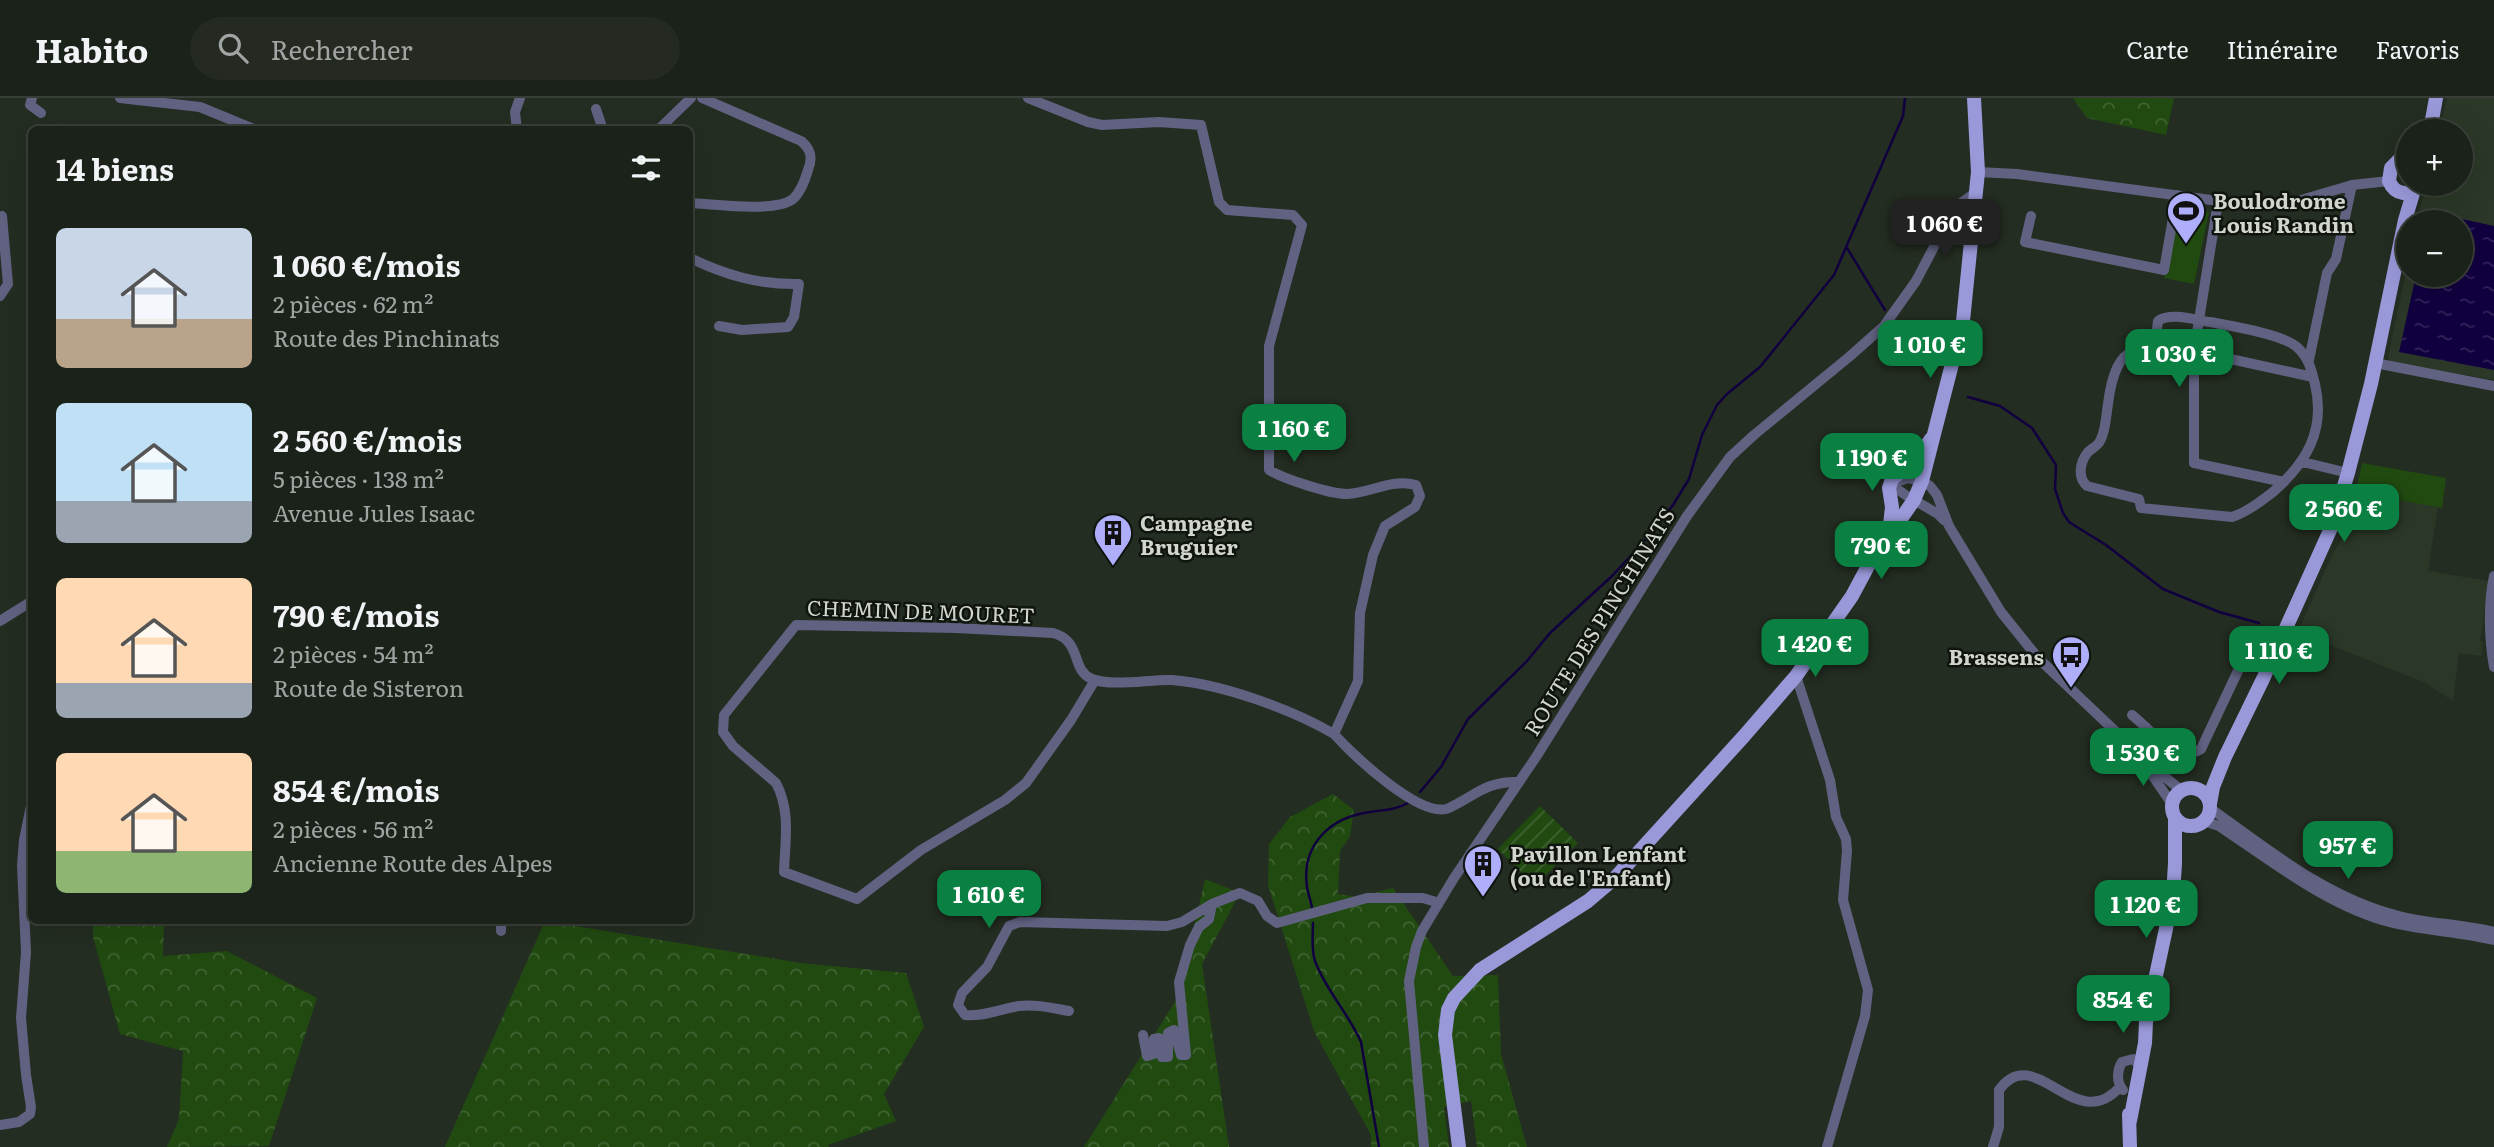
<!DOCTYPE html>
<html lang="fr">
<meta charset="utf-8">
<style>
:root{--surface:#1b2219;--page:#242a22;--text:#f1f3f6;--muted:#a0a4a2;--line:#393f38;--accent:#0b8043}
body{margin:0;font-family:Literata,serif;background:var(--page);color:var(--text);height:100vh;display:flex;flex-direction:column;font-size:26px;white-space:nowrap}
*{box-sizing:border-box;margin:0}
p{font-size:23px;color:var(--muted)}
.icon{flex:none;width:38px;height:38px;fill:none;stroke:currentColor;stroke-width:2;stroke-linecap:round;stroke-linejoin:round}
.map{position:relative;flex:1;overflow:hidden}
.panel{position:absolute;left:28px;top:28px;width:665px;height:798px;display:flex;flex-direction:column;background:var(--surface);border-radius:10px;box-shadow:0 7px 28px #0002,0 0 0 2px var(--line)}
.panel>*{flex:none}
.buttons{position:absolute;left:2396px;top:21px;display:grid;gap:14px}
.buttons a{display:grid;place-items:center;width:77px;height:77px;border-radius:50%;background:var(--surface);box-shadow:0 7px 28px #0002,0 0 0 2px var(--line);font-size:35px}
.price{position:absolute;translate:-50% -60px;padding:0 16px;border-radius:14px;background:var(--accent);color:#fff;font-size:23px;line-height:46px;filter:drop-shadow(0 2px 4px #0008)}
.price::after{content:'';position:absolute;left:50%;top:42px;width:21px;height:16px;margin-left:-10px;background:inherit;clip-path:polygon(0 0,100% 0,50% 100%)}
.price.on{background:#222;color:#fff}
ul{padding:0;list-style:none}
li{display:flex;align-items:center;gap:21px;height:175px;padding:0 28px}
li span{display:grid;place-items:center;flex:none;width:196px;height:140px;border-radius:10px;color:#555}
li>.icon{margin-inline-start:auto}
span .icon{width:84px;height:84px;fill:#fffc;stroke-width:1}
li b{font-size:30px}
h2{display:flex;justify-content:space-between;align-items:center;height:84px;padding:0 28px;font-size:30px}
header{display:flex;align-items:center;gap:42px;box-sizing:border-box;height:98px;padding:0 35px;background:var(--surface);border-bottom:2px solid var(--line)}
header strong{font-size:33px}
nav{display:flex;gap:38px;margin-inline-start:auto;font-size:24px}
.search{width:490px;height:63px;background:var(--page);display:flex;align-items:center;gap:18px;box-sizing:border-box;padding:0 24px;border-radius:38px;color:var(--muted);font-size:26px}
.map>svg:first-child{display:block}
.built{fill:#2b3827}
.forest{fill:url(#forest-crowns)}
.garden{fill:url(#garden-furrows)}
.pitch{fill:#214a11}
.water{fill:url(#water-ripples)}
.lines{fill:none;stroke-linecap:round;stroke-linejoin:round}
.stream{stroke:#11003f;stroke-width:2.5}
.minor{stroke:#616282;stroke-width:10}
.major{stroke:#9999da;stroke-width:14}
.labels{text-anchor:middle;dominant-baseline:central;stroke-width:5;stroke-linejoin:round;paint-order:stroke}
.poi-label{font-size:21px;font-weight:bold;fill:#d0d6ce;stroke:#10140e;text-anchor:start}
.street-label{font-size:21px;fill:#d0d6ce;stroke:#10140e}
</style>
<header>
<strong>Habito</strong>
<div class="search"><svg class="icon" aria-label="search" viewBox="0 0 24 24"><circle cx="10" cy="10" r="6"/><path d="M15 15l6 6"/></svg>Rechercher</div>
<nav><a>Carte</a><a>Itinéraire</a><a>Favoris</a></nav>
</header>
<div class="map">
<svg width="2494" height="1049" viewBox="0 0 2494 1049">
<defs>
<pattern id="forest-crowns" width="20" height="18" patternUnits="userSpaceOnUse" patternTransform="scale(1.75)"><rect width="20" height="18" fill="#214a11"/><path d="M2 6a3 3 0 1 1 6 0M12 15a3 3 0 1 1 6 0" fill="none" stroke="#406332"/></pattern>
<pattern id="garden-furrows" width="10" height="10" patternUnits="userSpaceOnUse" patternTransform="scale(1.75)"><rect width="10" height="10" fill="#214a11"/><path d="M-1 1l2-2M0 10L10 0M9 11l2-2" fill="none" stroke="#406332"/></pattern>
<pattern id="water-ripples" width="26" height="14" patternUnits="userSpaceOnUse" patternTransform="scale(1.75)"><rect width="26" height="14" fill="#11003f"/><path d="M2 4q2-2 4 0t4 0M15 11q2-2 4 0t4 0" fill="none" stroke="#33245a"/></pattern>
</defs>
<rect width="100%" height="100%" fill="#242d21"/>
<path class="built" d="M2447,0h47v282l-94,-16 -10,-3 -2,-4 20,-94v12h52v-53h-43l9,-38h34v-53h-21z
M2356,394l82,15 -10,64 61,10 -9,60 3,1 -2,14 -22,-3 -6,48 -29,-19 -99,-39 -31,-2 38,-86 12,-20z"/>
<path class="forest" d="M2073,0h101l-8,37 -79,-17z
M1333,696l21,16 -4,26 -10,15 -2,43 20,3 35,-9 60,88 45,-1 3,79 26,93h-50l-6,-46 -27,6 5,40h-78v-12l-57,-104 -46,-146 1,-41 21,-27z
M1205,781l35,14 -38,71 27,183h-145l94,-150z
M93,823h95l-24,4 -1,31 64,-5 90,47 -48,148 -102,1 12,-28 4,-68 -63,-17 -27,-97z
M545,823l256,42 105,10 18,54 -40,67 12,27 -68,24 1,2h-384z"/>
<path class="garden" d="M1540,708l38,37 -43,43 -37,-37z"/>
<path class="pitch" d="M2178,108l31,6 -15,72 -30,-6z
M2362,365l84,15 -4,30 -86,-16z"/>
<path class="water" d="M2430,114l64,14v144l-95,-18 17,-77h44v-53h-33z"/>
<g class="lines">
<path class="stream" d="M1847,150l38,62
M1968,299l32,9 32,22 24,37 -1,24 8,24 6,9 37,23 57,44 56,23 40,11
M1420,694l21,-25 27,-48 59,-58 23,-28 62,-57 37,-40 24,-31 16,-26 13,-44 15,-30 10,-11 33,-27 74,-92 69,-159 2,-18
M1312,810c-1,-7 -4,-14 -5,-21 -6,-43 24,-70 63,-75 13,-2 26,-2 38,-9
M1313,825c0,12 -2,26 2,38 11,30 34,53 46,81l18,105"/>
<path class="minor" d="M32,0l-2,7 11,8
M120,0l80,9 56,23
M1028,0l60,24 14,3 57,-3 42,3 18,77 8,8 66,5 9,10 -33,121v124c15,9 61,24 78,24 24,-1 45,-16 69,-9l4,11 -5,11 -30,19 -12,29 -13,58 -2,68 -24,53c18,20 87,86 115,74 26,-12 37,-27 69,-26
M596,11l7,21
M517,32l-2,-18 5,-14
M658,32l33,-32
M1978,74l39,2 239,32 35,-3 61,-18 37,-4
M690,105c23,1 85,10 103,-4 8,-7 12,-19 15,-29 5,-12 3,-21 -7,-29l-99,-43
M2031,118l-6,26 139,28 13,-75
M690,160c35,17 69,27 109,26l-5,33 -6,10 -46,3 -23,-4
M0,198l8,-12 -6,-68
M2155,247l3,-24c13,-9 37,-1 52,1 21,4 72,12 87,25 12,11 14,22 18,37 11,47 -9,79 -42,108 -13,10 -26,20 -41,25l-91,-9 -2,-9 -52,-13c-10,-9 -7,-24 1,-34 4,-4 10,-6 12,-11 6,-10 6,-26 8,-37 8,-64 31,-61 86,-53l24,-149
M2309,262l18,-87 9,-14 16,-74
M2375,265l119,23
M2303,364l45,11
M2284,384l-90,-19v-112l119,26
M1907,398l-17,-12 18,-6 14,3 8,5 7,9 12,31 52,86 37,46 96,91 38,55
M1909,399l29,17 7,7
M2494,478c-6,28 -5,63 0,91
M0,523l32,-20
M1796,578l34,104 6,37 10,22 1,12 -4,49 25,90 -3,26 -38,131
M1095,582l-24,40 -45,63 -21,17 -84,50 -64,49 -73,-27c1,-30 7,-61 -8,-89l-43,-37 -10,-14 1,-17 72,-90 160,3 97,5c30,8 17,37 39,46 20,8 59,0 80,1 50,4 119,29 162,54
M2132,617c19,15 45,49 69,34l45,-95 14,-11 19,3
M2134,651l12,-22
M2149,666l32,26
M2210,710c58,42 119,91 189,108 31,8 64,8 95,16
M2203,723l16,5c54,36 110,81 174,97 33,8 68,9 101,17
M501,822v11
M1069,913c-17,-3 -33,-7 -50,-5 -18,3 -37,11 -54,9l-7,-10 4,-12 25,-26 22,-41 11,-4 147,4 15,-4 30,-18
M1143,937l4,21 7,-2v-15l5,-1 3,19h6v-24l6,-3 7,25h5l-7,-73 11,-37 9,-18 10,-8 3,-15 28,-11 18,8 9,15 10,7 90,-25h56l16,5
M2123,992c-7,-8 -6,-20 -1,-28l11,-3 7,7
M0,1027l19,-3 11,-8 1,-7 -5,-32 -5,-57 5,-66 -4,-86 2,-26 8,-39
M1424,1049l-15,-166 7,-34 6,-16 32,-53 82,-121 151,-241 43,-59 24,-22 95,-78 35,-31 32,-45 39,-74 20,-14
M1993,1049l6,-20v-37c36,-50 76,47 121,-3"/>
<path class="major" d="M2430,33l6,-33
M2408,53l-17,17 -2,13c6,14 20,16 29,4
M1889,438l25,-36 8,-19 41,-160 15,-149 -4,-74
M2172 709a19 19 0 1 1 38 0a19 19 0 1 1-38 0Z
M2210,706l3,-17 12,-30 38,-78 68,-151 17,-55 23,-89 34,-164 9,-30
M2129,1016l1,33
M2130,1023l15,-78 1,-21 27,-126 2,-33v-46
M1459,1049l-14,-112 3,-25 6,-12 26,-28 108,-69 27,-23 129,-142 52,-60 56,-80 38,-71 2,-18 -3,-19 3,-9 25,-20 14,-20"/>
</g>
<defs>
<g id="stadium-pin" transform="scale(2.0125)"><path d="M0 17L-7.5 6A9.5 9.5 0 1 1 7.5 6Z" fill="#aeaefa" stroke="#10140e"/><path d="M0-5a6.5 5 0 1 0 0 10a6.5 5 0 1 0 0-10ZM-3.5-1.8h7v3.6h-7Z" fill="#111"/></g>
<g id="building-pin" transform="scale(2.0125)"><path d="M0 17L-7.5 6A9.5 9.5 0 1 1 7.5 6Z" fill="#aeaefa" stroke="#10140e"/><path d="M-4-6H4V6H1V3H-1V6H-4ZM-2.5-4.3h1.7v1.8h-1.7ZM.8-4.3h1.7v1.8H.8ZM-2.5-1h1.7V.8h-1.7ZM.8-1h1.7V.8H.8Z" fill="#111"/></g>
<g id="bus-pin" transform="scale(2.0125)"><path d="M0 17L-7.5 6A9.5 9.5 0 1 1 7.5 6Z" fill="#aeaefa" stroke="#10140e"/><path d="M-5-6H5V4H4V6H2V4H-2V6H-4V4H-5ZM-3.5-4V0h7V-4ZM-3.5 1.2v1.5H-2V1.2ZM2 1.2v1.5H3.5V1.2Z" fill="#111"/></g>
</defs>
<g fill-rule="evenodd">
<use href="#stadium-pin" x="2186" y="113"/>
<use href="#building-pin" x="1113" y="435"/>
<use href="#bus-pin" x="2071" y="557"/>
<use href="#building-pin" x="1483" y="766"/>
</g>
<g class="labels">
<g class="poi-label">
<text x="2213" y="101">Boulodrome<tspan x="2213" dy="24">Louis Randin</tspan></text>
<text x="1140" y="423">Campagne<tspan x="1140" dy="24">Bruguier</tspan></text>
<text x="2044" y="557" text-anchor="end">Brassens</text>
<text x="1510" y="754">Pavillon Lenfant<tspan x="1510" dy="24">(ou de l'Enfant)</tspan></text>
</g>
<g class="street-label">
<text transform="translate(921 512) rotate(2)">CHEMIN DE MOURET</text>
<text transform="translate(1598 523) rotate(-58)">ROUTE DES PINCHINATS</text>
</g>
</g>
</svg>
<div class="buttons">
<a>+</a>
<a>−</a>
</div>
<b class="price on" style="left:1945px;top:161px">1 060 €</b>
<b class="price" style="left:1930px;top:282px">1 010 €</b>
<b class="price" style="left:2179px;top:291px">1 030 €</b>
<b class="price" style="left:1294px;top:366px">1 160 €</b>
<b class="price" style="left:1872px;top:395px">1 190 €</b>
<b class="price" style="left:2344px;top:446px">2 560 €</b>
<b class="price" style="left:1881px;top:483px">790 €</b>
<b class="price" style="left:1815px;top:581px">1 420 €</b>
<b class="price" style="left:2279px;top:588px">1 110 €</b>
<b class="price" style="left:2143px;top:690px">1 530 €</b>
<b class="price" style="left:2348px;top:783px">957 €</b>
<b class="price" style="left:989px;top:832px">1 610 €</b>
<b class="price" style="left:2146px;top:842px">1 120 €</b>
<b class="price" style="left:2123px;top:937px">854 €</b>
<section class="panel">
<h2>14 biens<svg class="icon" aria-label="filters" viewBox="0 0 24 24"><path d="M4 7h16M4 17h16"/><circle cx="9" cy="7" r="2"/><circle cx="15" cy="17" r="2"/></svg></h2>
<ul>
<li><span style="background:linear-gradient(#c9d6e8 65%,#b9a48a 0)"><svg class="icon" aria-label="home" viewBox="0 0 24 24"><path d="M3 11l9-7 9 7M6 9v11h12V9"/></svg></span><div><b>1 060 €/mois</b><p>2 pièces · 62 m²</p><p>Route des Pinchinats</p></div></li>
<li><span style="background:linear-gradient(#bfe0f5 70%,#9aa5b1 0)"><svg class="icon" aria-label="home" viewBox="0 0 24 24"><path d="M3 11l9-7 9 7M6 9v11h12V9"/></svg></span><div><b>2 560 €/mois</b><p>5 pièces · 138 m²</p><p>Avenue Jules Isaac</p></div></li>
<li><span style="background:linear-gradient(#ffd9b3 75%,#9aa5b1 0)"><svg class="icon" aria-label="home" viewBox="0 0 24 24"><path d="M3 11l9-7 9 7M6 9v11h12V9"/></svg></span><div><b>790 €/mois</b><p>2 pièces · 54 m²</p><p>Route de Sisteron</p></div></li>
<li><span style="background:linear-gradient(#ffd9b3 70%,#8fb573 0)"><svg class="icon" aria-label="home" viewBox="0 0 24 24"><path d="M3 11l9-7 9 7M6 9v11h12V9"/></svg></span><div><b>854 €/mois</b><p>2 pièces · 56 m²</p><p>Ancienne Route des Alpes</p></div></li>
</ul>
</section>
</div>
